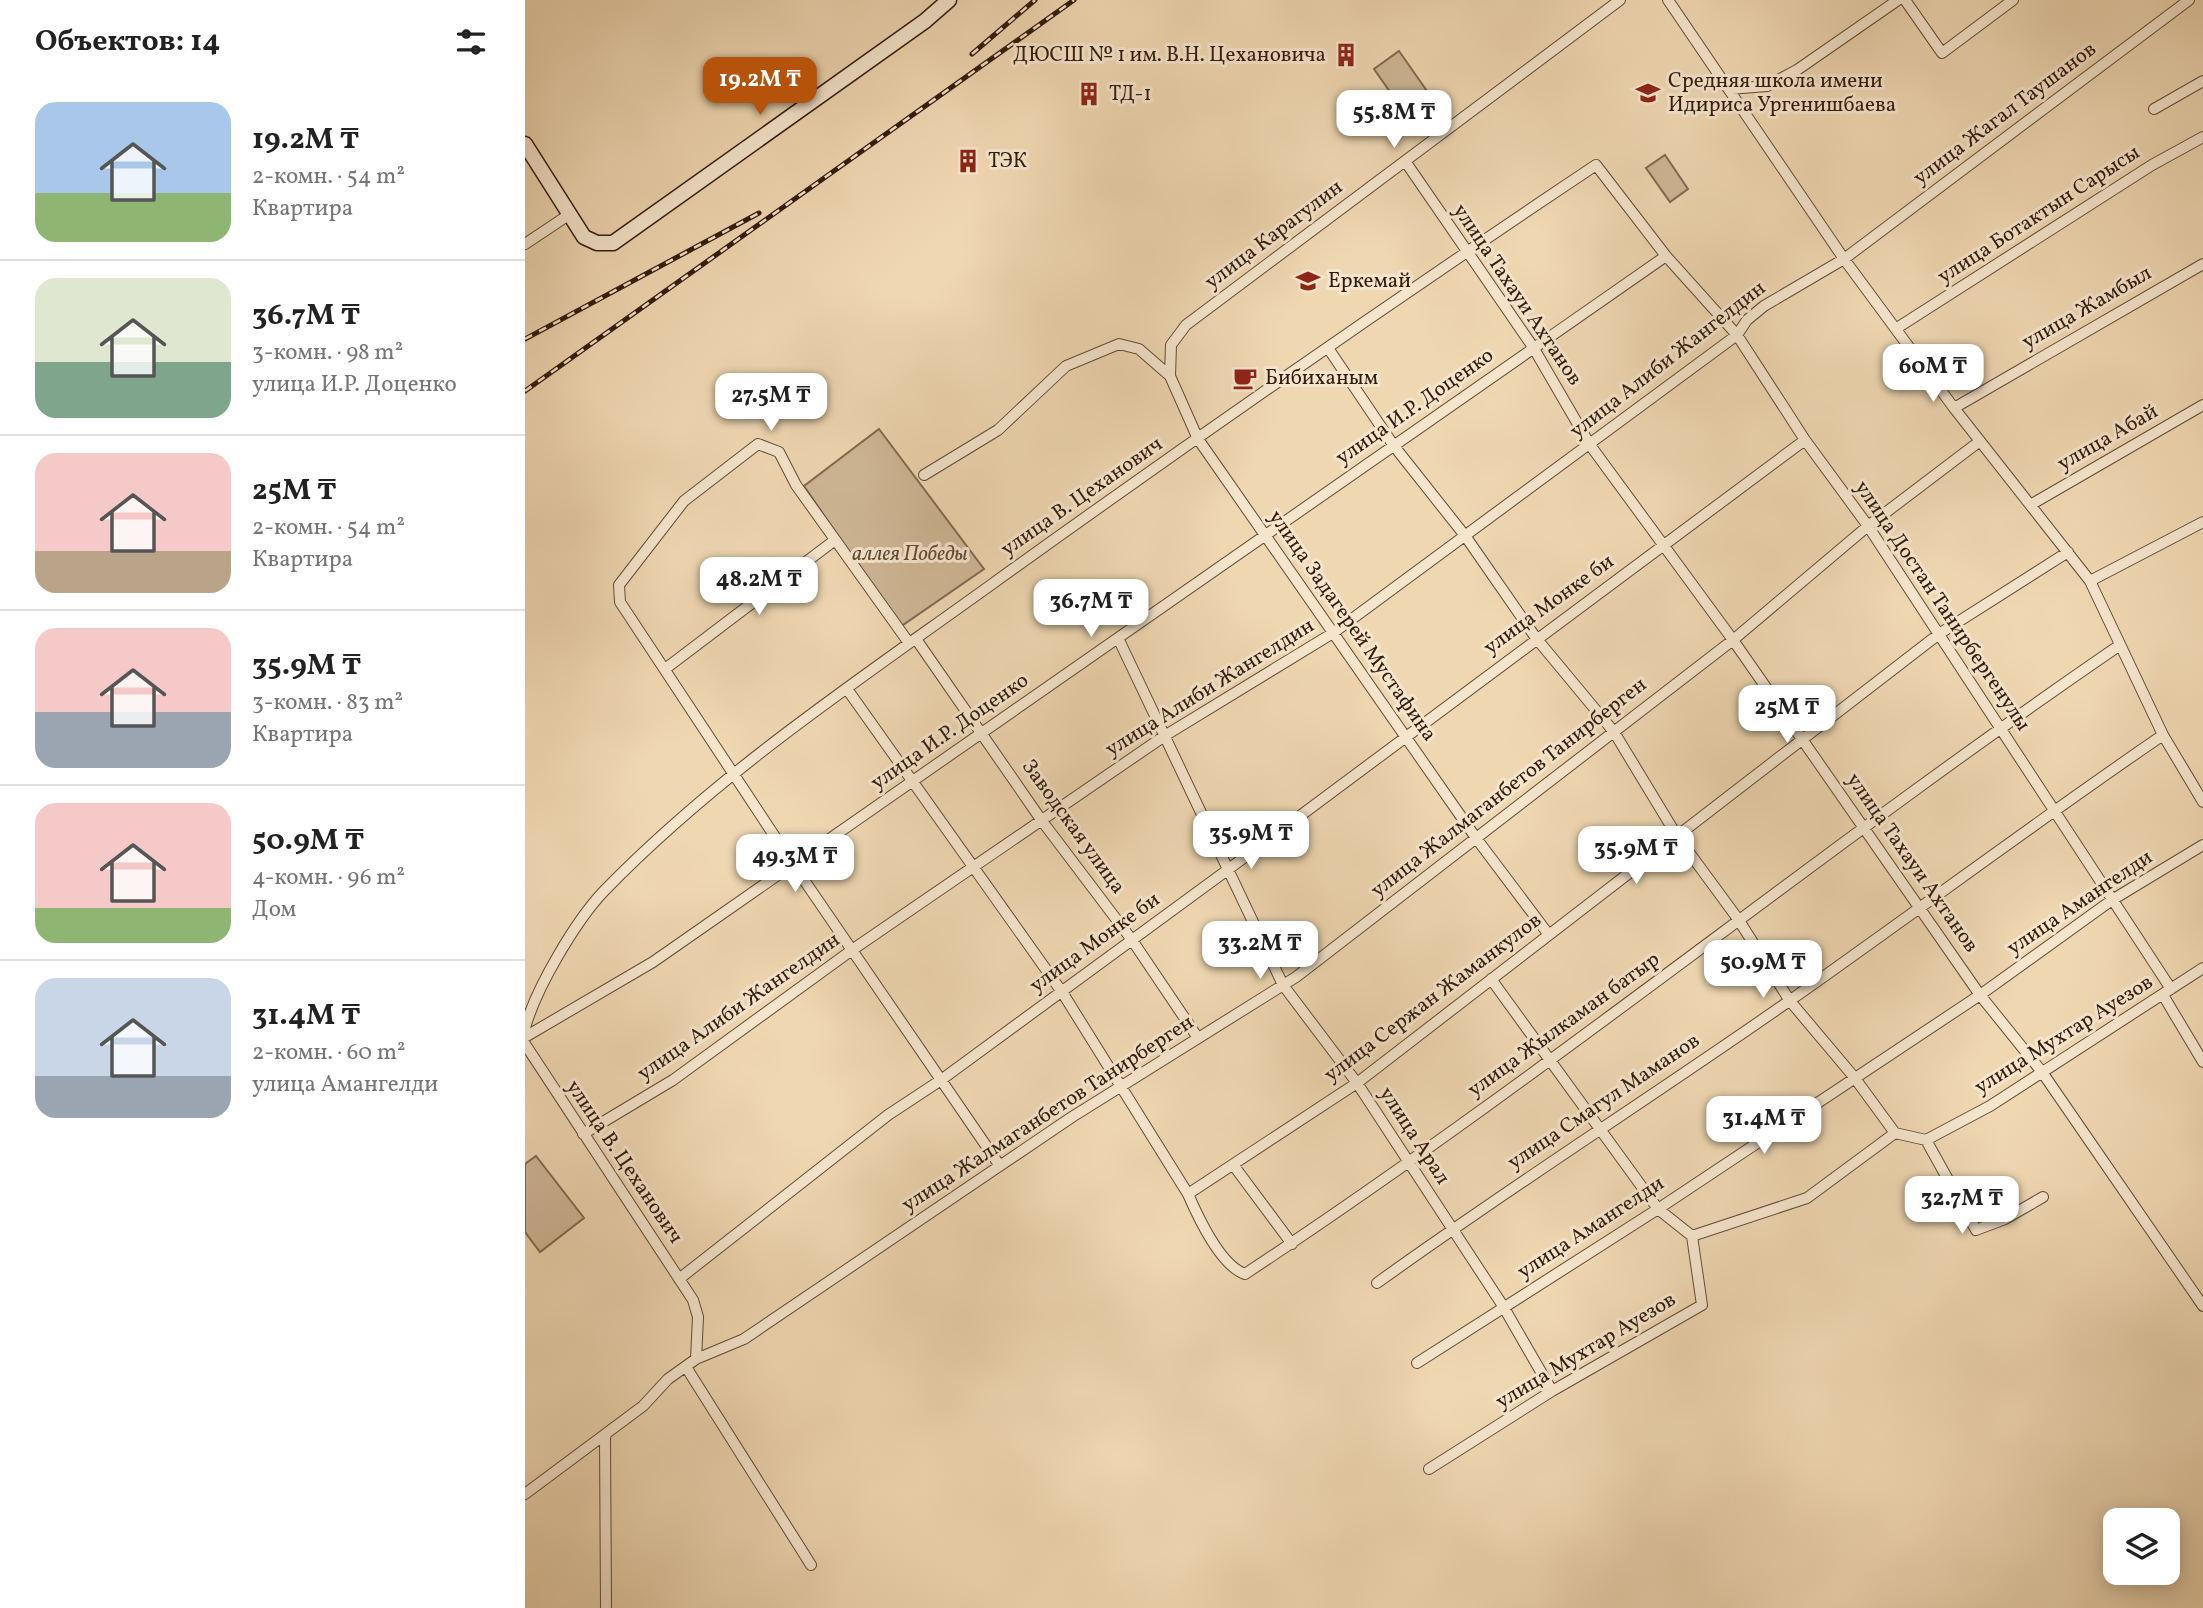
<!DOCTYPE html>
<html lang="ru">
<meta charset="utf-8">
<style>
:root{--surface:#fff;--page:#f2f2f2;--text:#222;--muted:#767676;--line:#e0e0e0;--accent:#b45309}
body{margin:0;font-family:Vollkorn,serif;background:var(--page);color:var(--text);height:100vh;display:flex;flex-direction:column;font-size:26px;white-space:nowrap}
*{box-sizing:border-box;margin:0}
p{font-size:23px;color:var(--muted)}
.icon{flex:none;width:38px;height:38px;fill:none;stroke:currentColor;stroke-width:2;stroke-linecap:round;stroke-linejoin:round}
.map{position:relative;flex:1;overflow:hidden}
.panel{display:flex;flex-direction:column;background:var(--surface);width:525px}
.panel>*{flex:none}
.tools{position:absolute;left:1578px;top:1508px;display:grid;gap:14px}
.tools a{display:grid;place-items:center;width:77px;height:77px;border-radius:14px;background:var(--surface);box-shadow:0 4px 18px #0003;font-size:35px}
.price{position:absolute;translate:-50% -60px;padding:0 16px;border-radius:14px;background:#fff;color:#222;font-size:23px;line-height:46px;filter:drop-shadow(0 2px 4px #0008)}
.price::after{content:'';position:absolute;left:50%;top:42px;width:21px;height:16px;margin-left:-10px;background:inherit;clip-path:polygon(0 0,100% 0,50% 100%)}
.price.active{background:var(--accent);color:#fff}
ul{padding:0;list-style:none}
li{display:flex;align-items:center;gap:21px;height:175px;padding:0 35px}
li+li{border-top:2px solid var(--line)}
li span{display:grid;place-items:center;flex:none;width:196px;height:140px;border-radius:21px;color:#555}
li>.icon{margin-inline-start:auto}
span .icon{width:84px;height:84px;fill:#fffc;stroke-width:1}
li b{font-size:30px}
h2{display:flex;justify-content:space-between;align-items:center;height:84px;padding:0 35px;font-size:30px}
main{display:flex;flex:1;min-height:0}
.map>svg:first-child{display:block}
.green{fill:#cfb796;stroke:#816a52;stroke-width:2}
.lines{fill:none;stroke-linecap:round;stroke-linejoin:round}
.street-casing{stroke:#624b37;stroke-width:12}
.secondary-casing{stroke:#331c0e;stroke-width:17}
.street{stroke:#f5e5cd;stroke-width:10}
.secondary{stroke:#f5e5cd;stroke-width:14}
.rail-casing{stroke:#331c0e;stroke-width:5}
.rail{stroke:#f5e5cd;stroke-width:2.5;stroke-dasharray:8;stroke-linecap:butt}
.labels{text-anchor:middle;dominant-baseline:central;stroke-width:6;stroke-linejoin:round;paint-order:stroke}
.poi-label{font-size:21px;fill:#331c0e;stroke:#f5e5cd;text-anchor:start}
.street-label{font-size:21px;fill:#331c0e;stroke:#f5e5cd}
.park-label{font-size:21px;font-style:italic;fill:#624a37;stroke:#f5e5cd}
</style>
<main>
<section class="panel">
<h2>Объектов: 14<svg class="icon" aria-label="filters" viewBox="0 0 24 24"><path d="M4 7h16M4 17h16"/><circle cx="9" cy="7" r="2"/><circle cx="15" cy="17" r="2"/></svg></h2>
<ul>
<li><span style="background:linear-gradient(#a9c7e8 65%,#8fb573 0)"><svg class="icon" aria-label="home" viewBox="0 0 24 24"><path d="M3 11l9-7 9 7M6 9v11h12V9"/></svg></span><div><b>19.2M ₸</b><p>2-комн. · 54 m²</p><p>Квартира</p></div></li>
<li><span style="background:linear-gradient(#dfe7d0 60%,#7fa58c 0)"><svg class="icon" aria-label="home" viewBox="0 0 24 24"><path d="M3 11l9-7 9 7M6 9v11h12V9"/></svg></span><div><b>36.7M ₸</b><p>3-комн. · 98 m²</p><p>улица И.Р. Доценко</p></div></li>
<li><span style="background:linear-gradient(#f6c9c9 70%,#b9a48a 0)"><svg class="icon" aria-label="home" viewBox="0 0 24 24"><path d="M3 11l9-7 9 7M6 9v11h12V9"/></svg></span><div><b>25M ₸</b><p>2-комн. · 54 m²</p><p>Квартира</p></div></li>
<li><span style="background:linear-gradient(#f6c9c9 60%,#9aa5b1 0)"><svg class="icon" aria-label="home" viewBox="0 0 24 24"><path d="M3 11l9-7 9 7M6 9v11h12V9"/></svg></span><div><b>35.9M ₸</b><p>3-комн. · 83 m²</p><p>Квартира</p></div></li>
<li><span style="background:linear-gradient(#f6c9c9 75%,#8fb573 0)"><svg class="icon" aria-label="home" viewBox="0 0 24 24"><path d="M3 11l9-7 9 7M6 9v11h12V9"/></svg></span><div><b>50.9M ₸</b><p>4-комн. · 96 m²</p><p>Дом</p></div></li>
<li><span style="background:linear-gradient(#c9d6e8 70%,#9aa5b1 0)"><svg class="icon" aria-label="home" viewBox="0 0 24 24"><path d="M3 11l9-7 9 7M6 9v11h12V9"/></svg></span><div><b>31.4M ₸</b><p>2-комн. · 60 m²</p><p>улица Амангелди</p></div></li>
</ul>
</section>
<div class="map">
<svg width="1678" height="1608" viewBox="0 0 1678 1608">
<rect width="100%" height="100%" fill="#efd7b2"/>
<filter id="stains"><feTurbulence type="fractalNoise" baseFrequency=".00286" numOctaves="4"/><feColorMatrix values="0 0 0 0 .2 0 0 0 0 .09 0 0 0 0 .02 0 0 0 .5 -.17"/></filter>
<radialGradient id="worn" r=".72"><stop offset=".6" stop-color="#630" stop-opacity="0"/><stop offset="1" stop-color="#630" stop-opacity=".3"/></radialGradient>
<path class="green" d="M874,51l28,40 -25,18 -28,-40z
M1140,155l23,34 -18,13 -24,-34z
M354,429l105,140 -84,58 -96,-141z
M11,1156l48,62 -44,34 -15,-20v-68z"/>
<g class="lines">
<g class="street-casing">
<path id="street" d="M1143,0l176,259 110,149 136,173 73,154 40,67
M1380,0l37,53 71,-53
M1204,89l38,-3 30,-16 101,-70
M1629,109l49,-28
M880,161l128,186 57,98 143,195 247,355 62,77 161,234
M0,244l45,-30
M1372,328l255,-163 51,-28
M803,348l66,98 72,91 70,101 78,94 63,104 61,83 52,82 64,76 41,56
M1429,408l249,-144
M399,475l74,-45 68,-64 53,-22 20,5 31,27
M1507,504l171,-99
M1565,581l113,-59
M593,638l165,347 74,98 146,223 49,85
M391,639l126,182 90,119 66,98
M384,643l-113,-158 -17,-33 -21,-8 -74,57 -65,84 1,17 173,262 207,302
M140,669l170,-129
M322,689l215,303 126,202c10,23 33,72 57,80 300,-198 578,-426 875,-629
M1024,935l-73,-97 -278,-399 -28,-63 1,-31 15,-20 434,-325
M966,979l167,230 34,27
M1638,995l40,67
M0,1028c11,-40 51,-108 80,-138 114,-117 251,-208 383,-303 200,-144 403,-285 608,-422l70,91 71,79 68,105 63,86 303,463
M0,1037l128,-75 1013,-706
M0,1044l168,256 5,17 -2,42
M58,1134l90,-54 179,-130 314,-215 167,-102 404,-298 10,-15 17,-14 80,-47 345,-259
M1401,1140l50,90 29,-11 38,-22
M709,1166l58,78
M663,1194l169,-111 582,-449 129,-82
M1167,1236l115,-38 88,-65 31,7 64,-34 213,-138
M154,1279l209,-164 53,-35 285,-209 579,-431
M852,1283c136,-98 278,-188 415,-284 124,-87 245,-178 371,-264
M892,1363l241,-154 322,-214 132,-95 91,-55
M161,1367l125,198
M80,1436l1,172
M904,1469l123,-78 150,-86 -10,-69
M0,1494l118,-88 25,-27 28,-20 48,-20 328,-222 224,-140 437,-337 135,-114 112,-85"/>
</g>
<g class="secondary-casing">
<path id="secondary" d="M0,144l59,93 13,6h16l312,-222 24,-21"/>
</g>
<use href="#street" class="street"/>
<use href="#secondary" class="secondary"/>
<g class="rail-casing">
<path id="rail" d="M447,54l63,-54
M0,339l234,-126
M0,391l549,-391"/>
</g>
<use href="#rail" class="rail"/>
</g>
<defs>
<g id="building-bare" transform="scale(1.89)"><path d="M-4-6H4V6H1V3H-1V6H-4ZM-2.5-4.3h1.7v1.8h-1.7ZM.8-4.3h1.7v1.8H.8ZM-2.5-1h1.7V.8h-1.7ZM.8-1h1.7V.8H.8Z" fill="#8f2418" stroke="#f5e5cd" stroke-width="2.5" paint-order="stroke"/></g>
<g id="school-bare" transform="scale(1.89)"><path d="M0-5L7-2L0 1L-7-2ZM-4 1L0 2.5L4 1V4Q0 6-4 4Z" fill="#8f2418" stroke="#f5e5cd" stroke-width="2.5" paint-order="stroke"/></g>
<g id="cafe-bare" transform="scale(1.89)"><path d="M-5.5-4.5H6V0H3Q3 3.5 0 3.5H-2.5Q-5.5 3.5-5.5 0ZM3-3.2v2h1.7v-2ZM-6 4.5H4V6H-6Z" fill="#8f2418" stroke="#f5e5cd" stroke-width="2.5" paint-order="stroke"/></g>
</defs>
<g fill-rule="evenodd">
<use href="#building-bare" x="821" y="55"/>
<use href="#school-bare" x="1123" y="93"/>
<use href="#building-bare" x="564" y="94"/>
<use href="#building-bare" x="443" y="161"/>
<use href="#school-bare" x="783" y="281"/>
<use href="#cafe-bare" x="720" y="378"/>
</g>
<g class="labels">
<g class="poi-label">
<text x="801" y="55" text-anchor="end">ДЮСШ № 1 им. В.Н. Цехановича</text>
<text x="1143" y="81">Средняя школа имени<tspan x="1143" dy="24">Идириса Ургенишбаева</tspan></text>
<text x="584" y="94">ТД-1</text>
<text x="463" y="161">ТЭК</text>
<text x="803" y="281">Еркемай</text>
<text x="740" y="378">Бибиханым</text>
</g>
<g class="street-label">
<text transform="translate(1480 114) rotate(-37)">улица Жагал Таушанов</text>
<text transform="translate(1514 215) rotate(-33)">улица Ботактын Сарысы</text>
<text transform="translate(749 235) rotate(-37)">улица Карагулин</text>
<text transform="translate(992 295) rotate(56)">улица Тахауи Ахтанов</text>
<text transform="translate(1562 308) rotate(-30)">улица Жамбыл</text>
<text transform="translate(1143 360) rotate(-38)">улица Алиби Жангелдин</text>
<text transform="translate(890 407) rotate(-35)">улица И.Р. Доценко</text>
<text transform="translate(1583 438) rotate(-30)">улица Абай</text>
<text transform="translate(557 497) rotate(-35)">улица В. Цеханович</text>
<text transform="translate(1024 605) rotate(-36)">улица Монке би</text>
<text transform="translate(1417 606) rotate(56)">улица Достан Танирбергенулы</text>
<text transform="translate(827 626) rotate(55)">улица Задагерей Мустафина</text>
<text transform="translate(685 688) rotate(-32)">улица Алиби Жангелдин</text>
<text transform="translate(425 732) rotate(-35)">улица И.Р. Доценко</text>
<text transform="translate(984 788) rotate(-38)">улица Жалмаганбетов Танирберген</text>
<text transform="translate(548 827) rotate(54)">Заводская улица</text>
<text transform="translate(1387 863) rotate(55)">улица Тахауи Ахтанов</text>
<text transform="translate(1555 903) rotate(-34)">улица Амангелди</text>
<text transform="translate(570 943) rotate(-36)">улица Монке би</text>
<text transform="translate(908 998) rotate(-37)">улица Сержан Жаманкулов</text>
<text transform="translate(214 1007) rotate(-35)">улица Алиби Жангелдин</text>
<text transform="translate(1039 1025) rotate(-36)">улица Жылкаман батыр</text>
<text transform="translate(1539 1035) rotate(-32)">улица Мухтар Ауезов</text>
<text transform="translate(1079 1102) rotate(-34)">улица Смагул Маманов</text>
<text transform="translate(523 1114) rotate(-33)">улица Жалмаганбетов Танирберген</text>
<text transform="translate(889 1136) rotate(57)">улица Арал</text>
<text transform="translate(99 1162) rotate(56)">улица В. Цеханович</text>
<text transform="translate(1066 1228) rotate(-33)">улица Амангелди</text>
<text transform="translate(1061 1351) rotate(-31)">улица Мухтар Ауезов</text>
</g>
<g class="park-label">
<text x="385" y="554">аллея Победы</text>
</g>
</g>
<rect width="100%" height="100%" filter="url(#stains)"/>
<rect width="100%" height="100%" fill="url(#worn)"/>
</svg>
<div class="tools">
<a><svg class="icon" aria-label="layers" viewBox="0 0 24 24"><path d="M12 4l9 5-9 5-9-5zM3 14l9 5 9-5"/></svg></a>
</div>
<b class="price active" style="left:235px;top:117px">19.2M ₸</b>
<b class="price" style="left:869px;top:150px">55.8M ₸</b>
<b class="price" style="left:1408px;top:404px">60M ₸</b>
<b class="price" style="left:246px;top:433px">27.5M ₸</b>
<b class="price" style="left:234px;top:617px">48.2M ₸</b>
<b class="price" style="left:566px;top:639px">36.7M ₸</b>
<b class="price" style="left:1262px;top:745px">25M ₸</b>
<b class="price" style="left:726px;top:871px">35.9M ₸</b>
<b class="price" style="left:1111px;top:886px">35.9M ₸</b>
<b class="price" style="left:270px;top:894px">49.3M ₸</b>
<b class="price" style="left:735px;top:981px">33.2M ₸</b>
<b class="price" style="left:1238px;top:1000px">50.9M ₸</b>
<b class="price" style="left:1239px;top:1156px">31.4M ₸</b>
<b class="price" style="left:1437px;top:1236px">32.7M ₸</b>
</div>
</main>
